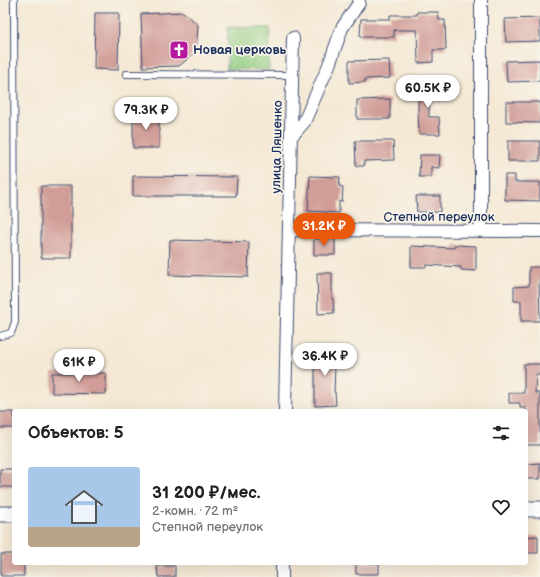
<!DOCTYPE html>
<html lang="ru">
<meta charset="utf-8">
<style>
:root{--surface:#fff;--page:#f2f2f2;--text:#202124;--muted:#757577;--line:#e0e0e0;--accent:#ea580c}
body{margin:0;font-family:"Balsamiq Sans",sans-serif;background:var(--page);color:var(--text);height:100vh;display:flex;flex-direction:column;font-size:15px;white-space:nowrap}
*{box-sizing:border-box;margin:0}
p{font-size:13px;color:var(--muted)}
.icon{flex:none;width:22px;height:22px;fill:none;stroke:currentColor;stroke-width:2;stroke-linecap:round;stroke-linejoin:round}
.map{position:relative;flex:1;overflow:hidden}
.side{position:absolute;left:12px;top:409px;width:516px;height:156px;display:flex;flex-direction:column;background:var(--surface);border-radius:4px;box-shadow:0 4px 16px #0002}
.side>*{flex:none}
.price{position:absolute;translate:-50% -34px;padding:0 9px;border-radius:14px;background:#fff;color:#222;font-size:13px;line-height:26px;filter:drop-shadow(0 1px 2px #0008)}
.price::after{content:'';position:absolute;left:50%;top:24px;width:12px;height:9px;margin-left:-6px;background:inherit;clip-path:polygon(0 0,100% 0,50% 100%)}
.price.current{background:var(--accent);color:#fff}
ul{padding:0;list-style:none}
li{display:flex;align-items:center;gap:12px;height:100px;padding:0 16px}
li+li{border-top:1px solid var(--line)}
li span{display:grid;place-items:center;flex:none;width:112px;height:80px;border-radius:4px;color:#555}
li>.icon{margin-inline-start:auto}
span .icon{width:48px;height:48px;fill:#fffc;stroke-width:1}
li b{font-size:17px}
h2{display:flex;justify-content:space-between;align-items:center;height:48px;padding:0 16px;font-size:17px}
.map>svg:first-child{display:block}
.park{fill:url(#park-dots);stroke:#588072}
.building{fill:#d19d98}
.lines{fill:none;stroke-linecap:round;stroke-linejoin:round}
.service-casing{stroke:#3c4b70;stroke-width:8}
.minor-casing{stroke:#3c4b70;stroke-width:14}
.tertiary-casing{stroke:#3c4b70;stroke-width:17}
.service{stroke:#fff;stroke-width:6}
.minor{stroke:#fff;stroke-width:12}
.tertiary{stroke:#fff;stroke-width:15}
.labels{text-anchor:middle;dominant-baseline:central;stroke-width:3.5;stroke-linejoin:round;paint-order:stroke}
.poi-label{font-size:13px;font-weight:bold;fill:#1b2f5e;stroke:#f7f3e8;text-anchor:start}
.street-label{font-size:13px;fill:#1b2f5e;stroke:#f7f3e8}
</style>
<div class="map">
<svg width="540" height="577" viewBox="0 0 540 577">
<defs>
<pattern id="park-dots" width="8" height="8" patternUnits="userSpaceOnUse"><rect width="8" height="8" fill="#95d185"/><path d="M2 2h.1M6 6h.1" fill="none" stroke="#79aa70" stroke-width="1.8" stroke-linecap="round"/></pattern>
</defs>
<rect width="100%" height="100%" fill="#f7f3e8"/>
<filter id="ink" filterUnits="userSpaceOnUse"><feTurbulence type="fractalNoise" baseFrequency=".025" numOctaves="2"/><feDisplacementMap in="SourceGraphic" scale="8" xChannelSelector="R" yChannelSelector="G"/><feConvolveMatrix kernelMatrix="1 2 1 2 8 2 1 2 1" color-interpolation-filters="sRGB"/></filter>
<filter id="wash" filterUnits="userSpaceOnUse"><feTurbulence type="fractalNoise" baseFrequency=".012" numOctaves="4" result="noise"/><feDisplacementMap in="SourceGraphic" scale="16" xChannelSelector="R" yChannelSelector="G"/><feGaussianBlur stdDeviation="0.9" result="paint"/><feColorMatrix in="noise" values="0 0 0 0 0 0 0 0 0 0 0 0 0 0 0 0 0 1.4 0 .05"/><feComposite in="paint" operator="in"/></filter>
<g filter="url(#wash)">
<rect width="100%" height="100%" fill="#f5e9d5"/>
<path class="park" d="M228,27l42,1 -1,42 -42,-1z"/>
<g id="blocks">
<path class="building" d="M183,12l15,13 -2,27 -17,14 -36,1 -2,-53z
M417,12h21l1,8h6l1,30h-13v12l-15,1 -1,-33h-23v7h-34l1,-18h29v-4h27z
M95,13h24l-1,57 -24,-1z
M540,18v23l-34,1 -1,-23z
M389,60l1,18 -25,1v3l-16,1v-22z
M540,60v21l-33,1 -1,-21z
M419,83l21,1 -1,16h-10v17h10l1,17h-21l-1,-25z
M390,99v20h-33v-19z
M506,102h34v21l-34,-1z
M133,114h26v34h-26z
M355,141h38l1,19 -30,1v5h-8z
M508,141h32v20h-32z
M420,155h20l-1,13 -8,-1v10h-12z
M505,175h10v7h25v19l-35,-1z
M133,176l104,1 -1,19h-103z
M310,176l30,1 -1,9 4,1 -1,15 -3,-1v12l-31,-2z
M41,186h30v72h-30z
M416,196h24v16h-23z
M314,239h21v16h-21z
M170,240l79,2 -1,35 -79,-2z
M454,245l22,1v25l-15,-1v-3l-35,-2v2h-15v-21l43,2z
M529,267h11v14h-1l1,40h-19v-20h-7v-14l15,-1z
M317,273h15v26h1l1,14 -16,1z
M315,349h21l1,16h-2l-1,27h1l1,13 -21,1z
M524,364h16v11h-4l-1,18h5v52h-14v-37h-6v-5h-11v-10h15z
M52,373h54v21l-54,-1z
M0,412h14v16h-14z
M540,463v16h-14v-15z
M0,469h14v18h-14z
M538,536v17h-12v-16z
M1,554h13v9h10v13h-23z
M356,563h23v11h-23z
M157,566h18v11h-17z"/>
</g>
</g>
<g filter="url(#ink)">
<use href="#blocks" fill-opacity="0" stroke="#3c4b70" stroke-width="1"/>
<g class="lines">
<g class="service-casing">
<path id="service" d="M126,74l166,1
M0,336l11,-3 4,-11 -1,-322"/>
</g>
<g class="minor-casing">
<path id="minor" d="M291,137l13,-15 25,-57 13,-37 17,-25v-3
M289,230l251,1
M481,231v-231
M285,411l8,-373
M282,577v-14"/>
</g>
<g class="tertiary-casing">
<path id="tertiary" d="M526,509h14
M0,514h14"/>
</g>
<use href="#service" class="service"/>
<use href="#minor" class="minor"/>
<use href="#tertiary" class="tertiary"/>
</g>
</g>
<defs>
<g id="church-square" transform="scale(1)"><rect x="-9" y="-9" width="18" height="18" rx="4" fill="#b5179e" stroke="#f7f3e8"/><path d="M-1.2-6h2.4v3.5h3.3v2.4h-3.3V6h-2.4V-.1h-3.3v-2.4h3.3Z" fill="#fff"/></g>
</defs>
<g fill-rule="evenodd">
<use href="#church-square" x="179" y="50"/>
</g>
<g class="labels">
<g class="poi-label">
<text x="193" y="50">Новая церковь</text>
</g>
<g class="street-label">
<text transform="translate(277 147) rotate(-89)">улица Ляшенко</text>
<text x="439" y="217">Степной переулок</text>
</g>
</g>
</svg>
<b class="price" style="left:428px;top:109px">60.5K ₽</b>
<b class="price" style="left:146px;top:131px">79.3K ₽</b>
<b class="price current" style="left:324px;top:247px">31.2K ₽</b>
<b class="price" style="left:325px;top:377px">36.4K ₽</b>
<b class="price" style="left:79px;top:383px">61K ₽</b>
<section class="side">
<h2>Объектов: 5<svg class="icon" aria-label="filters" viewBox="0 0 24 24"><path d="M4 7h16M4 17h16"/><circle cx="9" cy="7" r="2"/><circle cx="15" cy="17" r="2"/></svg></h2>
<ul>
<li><span style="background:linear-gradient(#a9c7e8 75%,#b9a48a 0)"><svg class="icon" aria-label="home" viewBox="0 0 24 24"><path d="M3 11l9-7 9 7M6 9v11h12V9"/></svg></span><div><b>31 200 ₽/мес.</b><p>2-комн. · 72 m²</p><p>Степной переулок</p></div><svg class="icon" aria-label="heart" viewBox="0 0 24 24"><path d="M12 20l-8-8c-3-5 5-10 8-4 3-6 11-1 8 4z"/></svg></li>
</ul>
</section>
</div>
